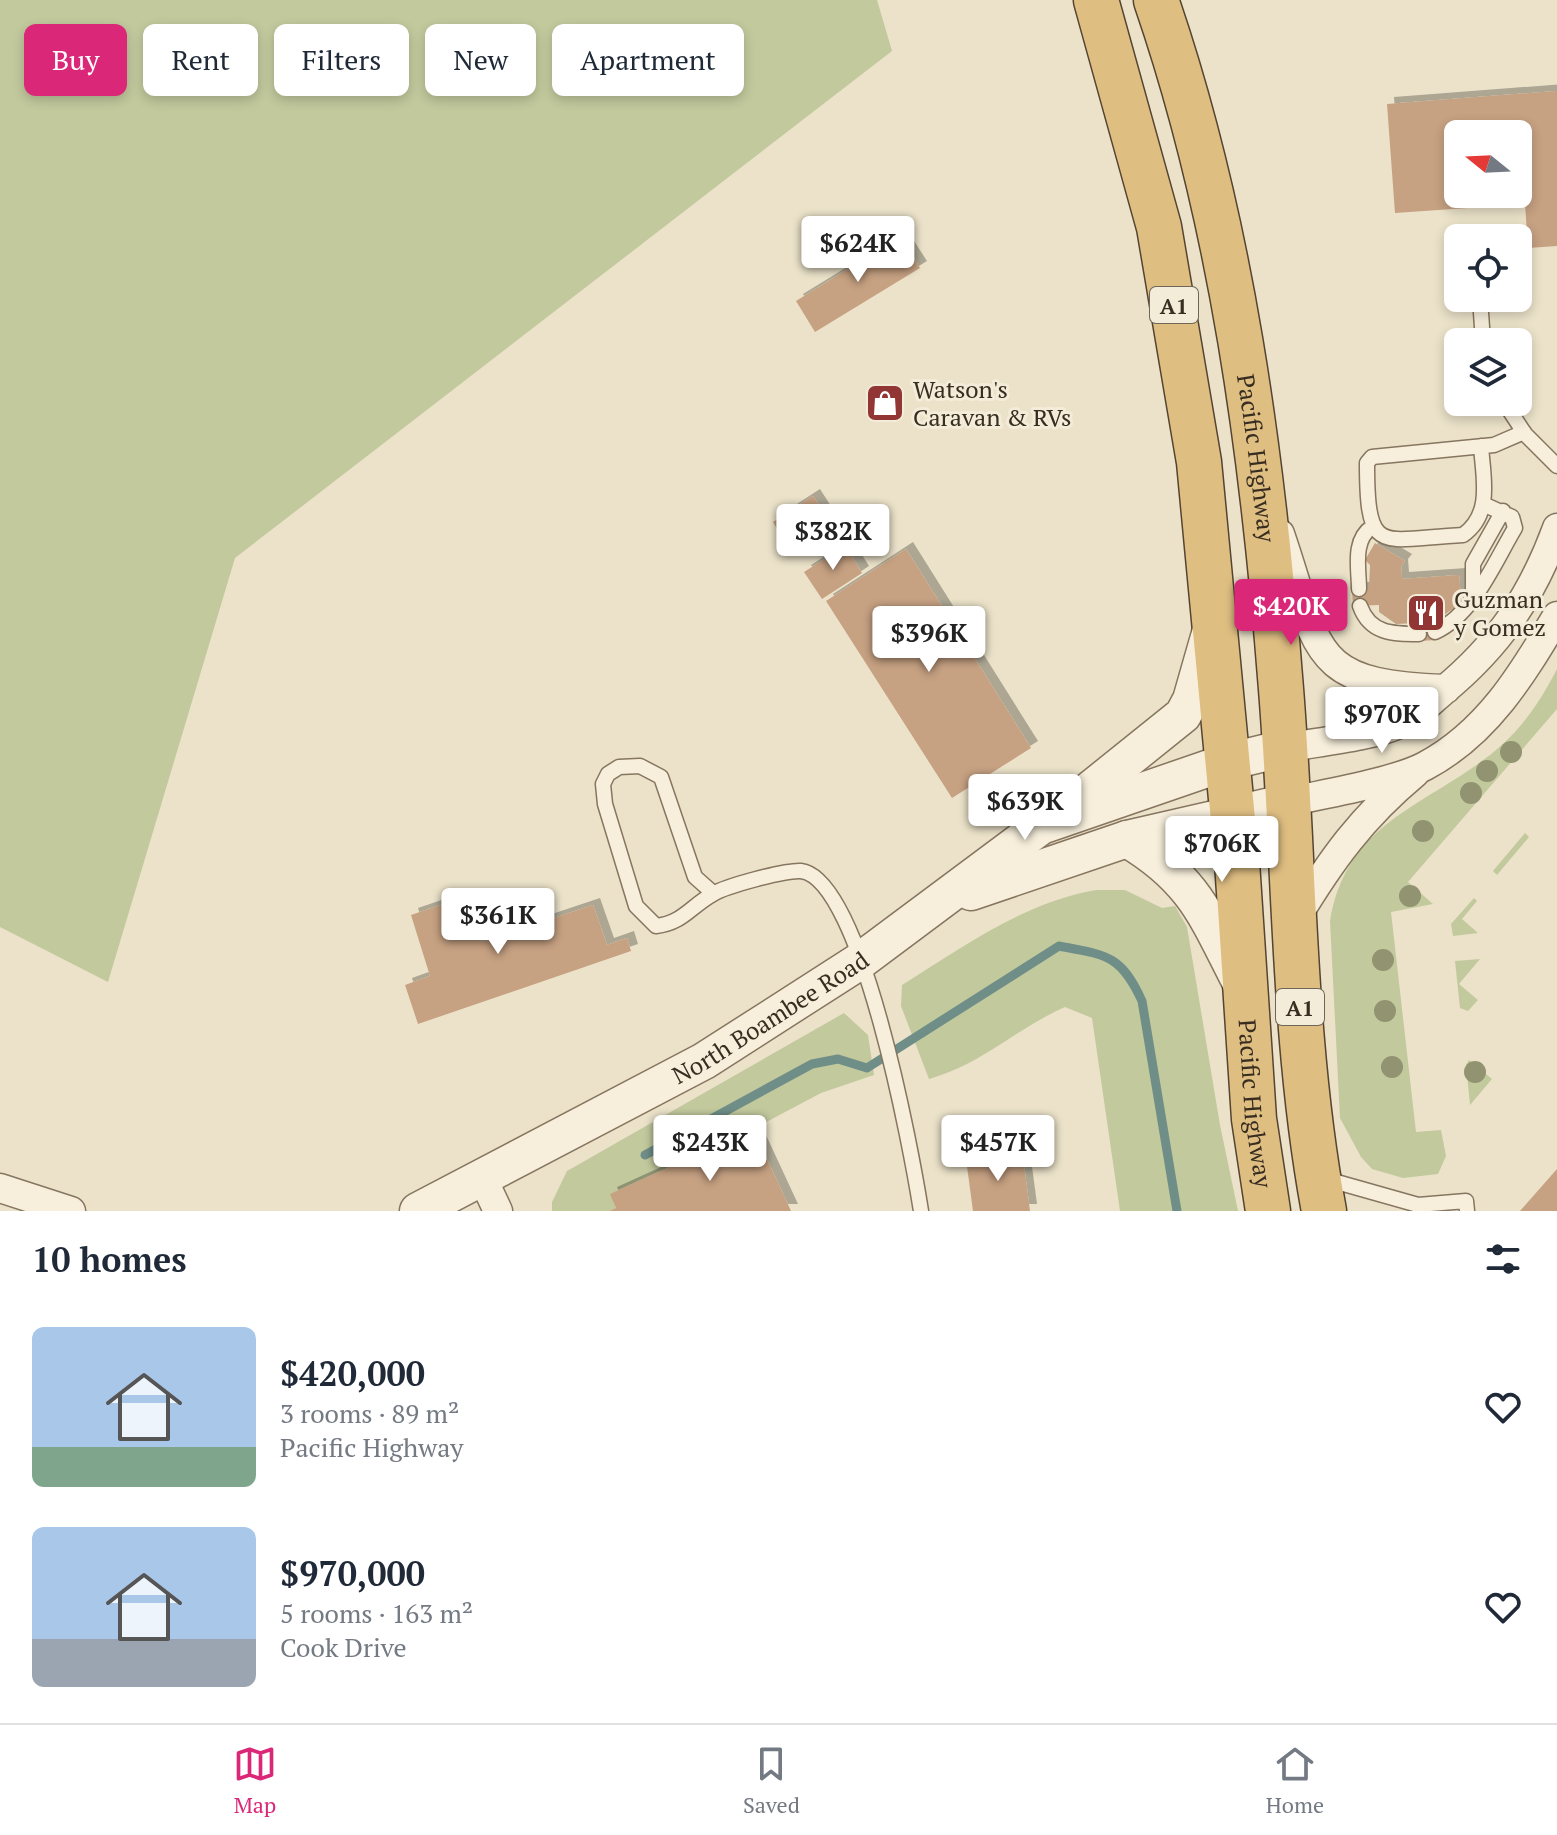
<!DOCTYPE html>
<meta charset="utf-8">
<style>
:root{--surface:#fff;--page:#f6f6f7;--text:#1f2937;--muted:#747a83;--line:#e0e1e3;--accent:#db2777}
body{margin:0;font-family:"PT Serif",serif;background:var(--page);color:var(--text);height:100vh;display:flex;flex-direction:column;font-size:30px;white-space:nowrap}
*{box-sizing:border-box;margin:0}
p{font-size:26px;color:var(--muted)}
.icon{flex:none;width:44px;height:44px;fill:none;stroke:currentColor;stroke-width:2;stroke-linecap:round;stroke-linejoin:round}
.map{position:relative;height:1211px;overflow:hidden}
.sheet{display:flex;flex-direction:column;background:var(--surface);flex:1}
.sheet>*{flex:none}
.hud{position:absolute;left:24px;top:24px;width:800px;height:72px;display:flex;gap:16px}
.needle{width:52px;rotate:288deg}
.tools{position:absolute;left:1444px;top:120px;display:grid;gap:16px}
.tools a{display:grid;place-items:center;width:88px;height:88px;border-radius:12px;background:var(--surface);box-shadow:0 4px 12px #0003;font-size:40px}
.price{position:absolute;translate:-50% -68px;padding:0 18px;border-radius:8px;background:#fff;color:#222;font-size:26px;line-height:52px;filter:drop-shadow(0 2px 4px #0008)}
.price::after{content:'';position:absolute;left:50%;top:48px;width:24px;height:18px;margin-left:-12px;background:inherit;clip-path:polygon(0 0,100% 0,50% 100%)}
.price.selected{background:var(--accent);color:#fff}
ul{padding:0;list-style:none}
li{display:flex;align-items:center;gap:24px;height:200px;padding:0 32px}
li span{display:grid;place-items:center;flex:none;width:224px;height:160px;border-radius:12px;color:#555}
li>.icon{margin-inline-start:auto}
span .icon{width:96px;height:96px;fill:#fffc;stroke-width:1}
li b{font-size:34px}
h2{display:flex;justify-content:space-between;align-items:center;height:96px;padding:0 32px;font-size:34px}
.pill{padding:0 28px;border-radius:12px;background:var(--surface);box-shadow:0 4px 12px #0003;font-size:28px;line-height:72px}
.pill.selected{background:var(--accent);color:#fff}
.menu{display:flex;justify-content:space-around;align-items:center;height:112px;border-top:2px solid var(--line);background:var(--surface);font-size:22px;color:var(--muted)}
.menu a{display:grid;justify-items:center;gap:4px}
.menu .selected{color:var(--accent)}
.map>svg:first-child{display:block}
.green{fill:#c2c99d}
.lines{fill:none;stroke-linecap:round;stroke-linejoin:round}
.stream{stroke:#708e88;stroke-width:9}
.building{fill:#c6a182;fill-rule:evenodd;filter:url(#shadow)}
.service-casing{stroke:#86755f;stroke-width:17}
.minor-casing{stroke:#86755f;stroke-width:31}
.tertiary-casing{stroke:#86755f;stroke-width:39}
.trunk-casing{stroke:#554432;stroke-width:47}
.service{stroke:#f7efdc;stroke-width:14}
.minor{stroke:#f7efdc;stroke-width:28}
.tertiary{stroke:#f7efdc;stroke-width:36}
.trunk{stroke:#dfbe82;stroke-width:44}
.tree{fill:#919371}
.labels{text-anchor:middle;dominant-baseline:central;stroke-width:6;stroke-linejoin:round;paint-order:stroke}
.shield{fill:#f3ecd8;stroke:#706658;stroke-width:2}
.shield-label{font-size:22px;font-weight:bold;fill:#382d21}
.poi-label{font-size:24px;fill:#382d21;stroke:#f3ecd8;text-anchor:start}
.street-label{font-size:24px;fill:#382d21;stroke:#f3ecd8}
</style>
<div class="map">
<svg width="1557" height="1211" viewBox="0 0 1557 1211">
<defs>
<filter id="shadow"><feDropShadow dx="7" dy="-7" stdDeviation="0" flood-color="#0004"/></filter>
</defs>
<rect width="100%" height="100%" fill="#ebe2c9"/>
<path class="green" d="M0,0h877l15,51 -657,507 -127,424 -108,-55z
M1557,669v40l-149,173 25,22 -42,8 25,220 25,-2 5,26 -8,18 -35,4 -31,-9 -11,-12 -21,-39 -10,-197c17,-98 90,-112 160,-166 30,-23 50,-53 67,-86z
M1525,833l4,4 -32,38 -4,-4z
M1096,890h29l37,18 13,-2 12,21 33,198 18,86h-118l-28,-193 -27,-11c-50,22 -82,57 -136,72l-28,-73 1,-21c62,-39 121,-82 194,-95z
M1474,898l3,3 -15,18 16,14 -25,3 -2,-12z
M1480,959l-21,25 19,16 -10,11 -8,-3 -5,-47z
M844,1013l24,22 6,40 -53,18 -68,36 -142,65 5,14 -7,3h-57v-9l15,-31z
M1469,1060l23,19 -22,26 -4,-40z"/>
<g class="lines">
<path class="stream" d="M645,1155l167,-91 26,-5 29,9 192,-122c48,9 62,9 83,55l35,210"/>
</g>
<path class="building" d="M1557,91v155l-29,2 -3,-44 -130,9 -8,-109zM1458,134h60v60h-60z
M900,237l20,31 -105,64 -19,-31z
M813,496l18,28 -41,26 -17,-28z
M1375,543l30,18 -4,5 1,13 57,-4 2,24 -8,1 1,8 -20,14 2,18 -16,1 -2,-18 -22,1 -17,-12v-7l-26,1 -1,-16 17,-2 1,-23 -5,-5z
M845,546l17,27 -40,26 -18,-27z
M906,549l125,199 -79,50 -126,-197z
M467,896l15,46 111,-37 14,40 20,-7 4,13 -213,73 -13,-39 25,-9 -19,-61z
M753,1129l38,82h-182l7,-3 -6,-14z
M1022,1151l8,60h-57l-7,-52z
M1557,1169v42h-37z"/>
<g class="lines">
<g class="service-casing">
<path id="service" d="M1480,298l3,44
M1504,402l21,32 32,32
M1481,446c2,31 12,68 -18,89 -83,4 -96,23 -96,-72l5,-6 122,-12 30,-13
M1359,589c0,-20 -7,-49 13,-62
M1473,598v-34l30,-53
M1360,606c10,28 33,28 59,28
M1435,632c39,-18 59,-69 80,-104l-3,-11 -29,-13
M713,893l-18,-16 -34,-100 -21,-11 -21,1 -11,7 -5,10 2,20 31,102 20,20c27,-3 35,-20 57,-32 13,-8 72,-24 88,-23 61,7 111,283 120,340
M1326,1179l92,26 48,-4 1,10"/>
</g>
<g class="minor-casing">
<path id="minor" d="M1280,534c40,117 28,151 166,155
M1285,748c31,-6 86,-11 114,-24 17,-7 30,-21 44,-33 56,-46 89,-95 114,-163
M1288,802c35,-8 107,-20 137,-36 62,-33 97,-91 132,-150
M1296,918c35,-58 66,-101 119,-145
M482,1177l16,34
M0,1188l71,23"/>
</g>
<g class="tertiary-casing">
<g id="tertiary">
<path d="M1066,809l117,-94 8,-15 20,-70"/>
<path d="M1127,839c69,41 80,79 115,146"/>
<path d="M971,892l156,-53 161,-37"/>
<path id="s1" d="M418,1211l286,-150 156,-100 181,-135 186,-64 58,-14"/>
</g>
</g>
<g class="trunk-casing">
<g id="trunk">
<path id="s2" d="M1096,0l63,227 40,235 38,400 17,257 14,92"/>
<path id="s3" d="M1156,0c76,221 107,457 125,689 14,174 11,350 43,522"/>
</g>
</g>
<use href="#service" class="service"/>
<use href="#minor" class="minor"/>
<use href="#tertiary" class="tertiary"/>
<use href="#trunk" class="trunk"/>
</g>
<g class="tree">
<circle cx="1511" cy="752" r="11"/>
<circle cx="1487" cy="771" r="11"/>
<circle cx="1471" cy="793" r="11"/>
<circle cx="1423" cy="831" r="11"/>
<circle cx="1410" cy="896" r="11"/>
<circle cx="1383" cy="960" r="11"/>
<circle cx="1385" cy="1011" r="11"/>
<circle cx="1392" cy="1067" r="11"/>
<circle cx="1475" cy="1072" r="11"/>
</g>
<defs>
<g id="shop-square" transform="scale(2)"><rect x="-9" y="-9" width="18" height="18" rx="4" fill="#913634" stroke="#f3ecd8"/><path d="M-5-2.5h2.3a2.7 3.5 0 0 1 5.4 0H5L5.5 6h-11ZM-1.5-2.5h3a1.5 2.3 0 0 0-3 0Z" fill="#fff"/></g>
<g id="restaurant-square" transform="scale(2)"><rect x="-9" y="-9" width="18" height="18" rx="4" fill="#913634" stroke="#f3ecd8"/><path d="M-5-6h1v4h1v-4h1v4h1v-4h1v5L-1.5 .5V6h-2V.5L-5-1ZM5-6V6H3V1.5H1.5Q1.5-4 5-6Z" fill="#fff"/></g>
</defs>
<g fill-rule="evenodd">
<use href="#shop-square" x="885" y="403"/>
<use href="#restaurant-square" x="1426" y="613"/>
</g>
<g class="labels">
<g class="shield">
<rect x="1150" y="287" width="48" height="36" rx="6"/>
<rect x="1276" y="989" width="48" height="36" rx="6"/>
</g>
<g class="shield-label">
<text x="1174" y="305">A1</text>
<text x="1300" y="1007">A1</text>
</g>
<g class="poi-label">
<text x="913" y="389">Watson's<tspan x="913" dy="28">Caravan &amp; RVs</tspan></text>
<text x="1454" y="599">Guzman<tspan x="1454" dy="28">y Gomez</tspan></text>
</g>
<g class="street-label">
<text stroke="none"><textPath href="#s3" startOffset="470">Pacific Highway</textPath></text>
<text stroke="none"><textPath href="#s1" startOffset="402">North Boambee Road</textPath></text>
<text stroke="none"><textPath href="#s2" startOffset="1118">Pacific Highway</textPath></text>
</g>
</g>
</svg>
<div class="tools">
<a><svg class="needle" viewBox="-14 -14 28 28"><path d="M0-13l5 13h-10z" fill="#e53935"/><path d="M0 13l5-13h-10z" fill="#747a83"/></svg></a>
<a><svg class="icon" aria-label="locate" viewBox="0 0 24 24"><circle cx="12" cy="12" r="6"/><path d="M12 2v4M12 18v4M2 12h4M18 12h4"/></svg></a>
<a><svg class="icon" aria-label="layers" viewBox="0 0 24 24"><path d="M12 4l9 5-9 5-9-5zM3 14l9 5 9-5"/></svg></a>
</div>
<b class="price" style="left:858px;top:284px">$624K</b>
<b class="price" style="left:833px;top:572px">$382K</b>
<b class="price selected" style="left:1291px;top:647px">$420K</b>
<b class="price" style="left:929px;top:674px">$396K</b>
<b class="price" style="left:1382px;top:755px">$970K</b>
<b class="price" style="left:1025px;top:842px">$639K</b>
<b class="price" style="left:1222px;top:884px">$706K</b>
<b class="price" style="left:498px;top:956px">$361K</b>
<b class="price" style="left:710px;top:1183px">$243K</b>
<b class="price" style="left:998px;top:1183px">$457K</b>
<div class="hud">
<a class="pill selected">Buy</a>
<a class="pill">Rent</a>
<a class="pill">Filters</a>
<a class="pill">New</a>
<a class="pill">Apartment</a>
</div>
</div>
<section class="sheet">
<h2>10 homes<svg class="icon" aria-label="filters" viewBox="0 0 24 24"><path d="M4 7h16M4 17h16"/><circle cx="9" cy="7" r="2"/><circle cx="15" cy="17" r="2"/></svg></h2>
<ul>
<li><span style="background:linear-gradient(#a9c7e8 75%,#7fa58c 0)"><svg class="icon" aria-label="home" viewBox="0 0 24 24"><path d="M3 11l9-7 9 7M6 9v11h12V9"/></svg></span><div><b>$420,000</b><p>3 rooms · 89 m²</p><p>Pacific Highway</p></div><svg class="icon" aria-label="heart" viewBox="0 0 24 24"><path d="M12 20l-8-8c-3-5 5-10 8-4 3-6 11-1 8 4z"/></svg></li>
<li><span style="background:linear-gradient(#a9c7e8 70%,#9aa5b1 0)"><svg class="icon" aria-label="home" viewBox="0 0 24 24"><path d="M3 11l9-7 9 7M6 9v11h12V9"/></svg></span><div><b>$970,000</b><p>5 rooms · 163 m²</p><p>Cook Drive</p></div><svg class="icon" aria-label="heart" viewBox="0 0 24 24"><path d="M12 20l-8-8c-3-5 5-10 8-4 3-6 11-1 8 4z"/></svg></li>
</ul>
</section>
<nav class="menu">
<a class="selected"><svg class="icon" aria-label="map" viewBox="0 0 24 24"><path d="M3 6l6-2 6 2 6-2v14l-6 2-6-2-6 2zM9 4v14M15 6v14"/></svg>Map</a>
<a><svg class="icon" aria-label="saved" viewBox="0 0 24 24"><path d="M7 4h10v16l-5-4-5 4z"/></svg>Saved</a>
<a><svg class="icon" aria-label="home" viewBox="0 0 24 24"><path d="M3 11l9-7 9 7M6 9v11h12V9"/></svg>Home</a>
</nav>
